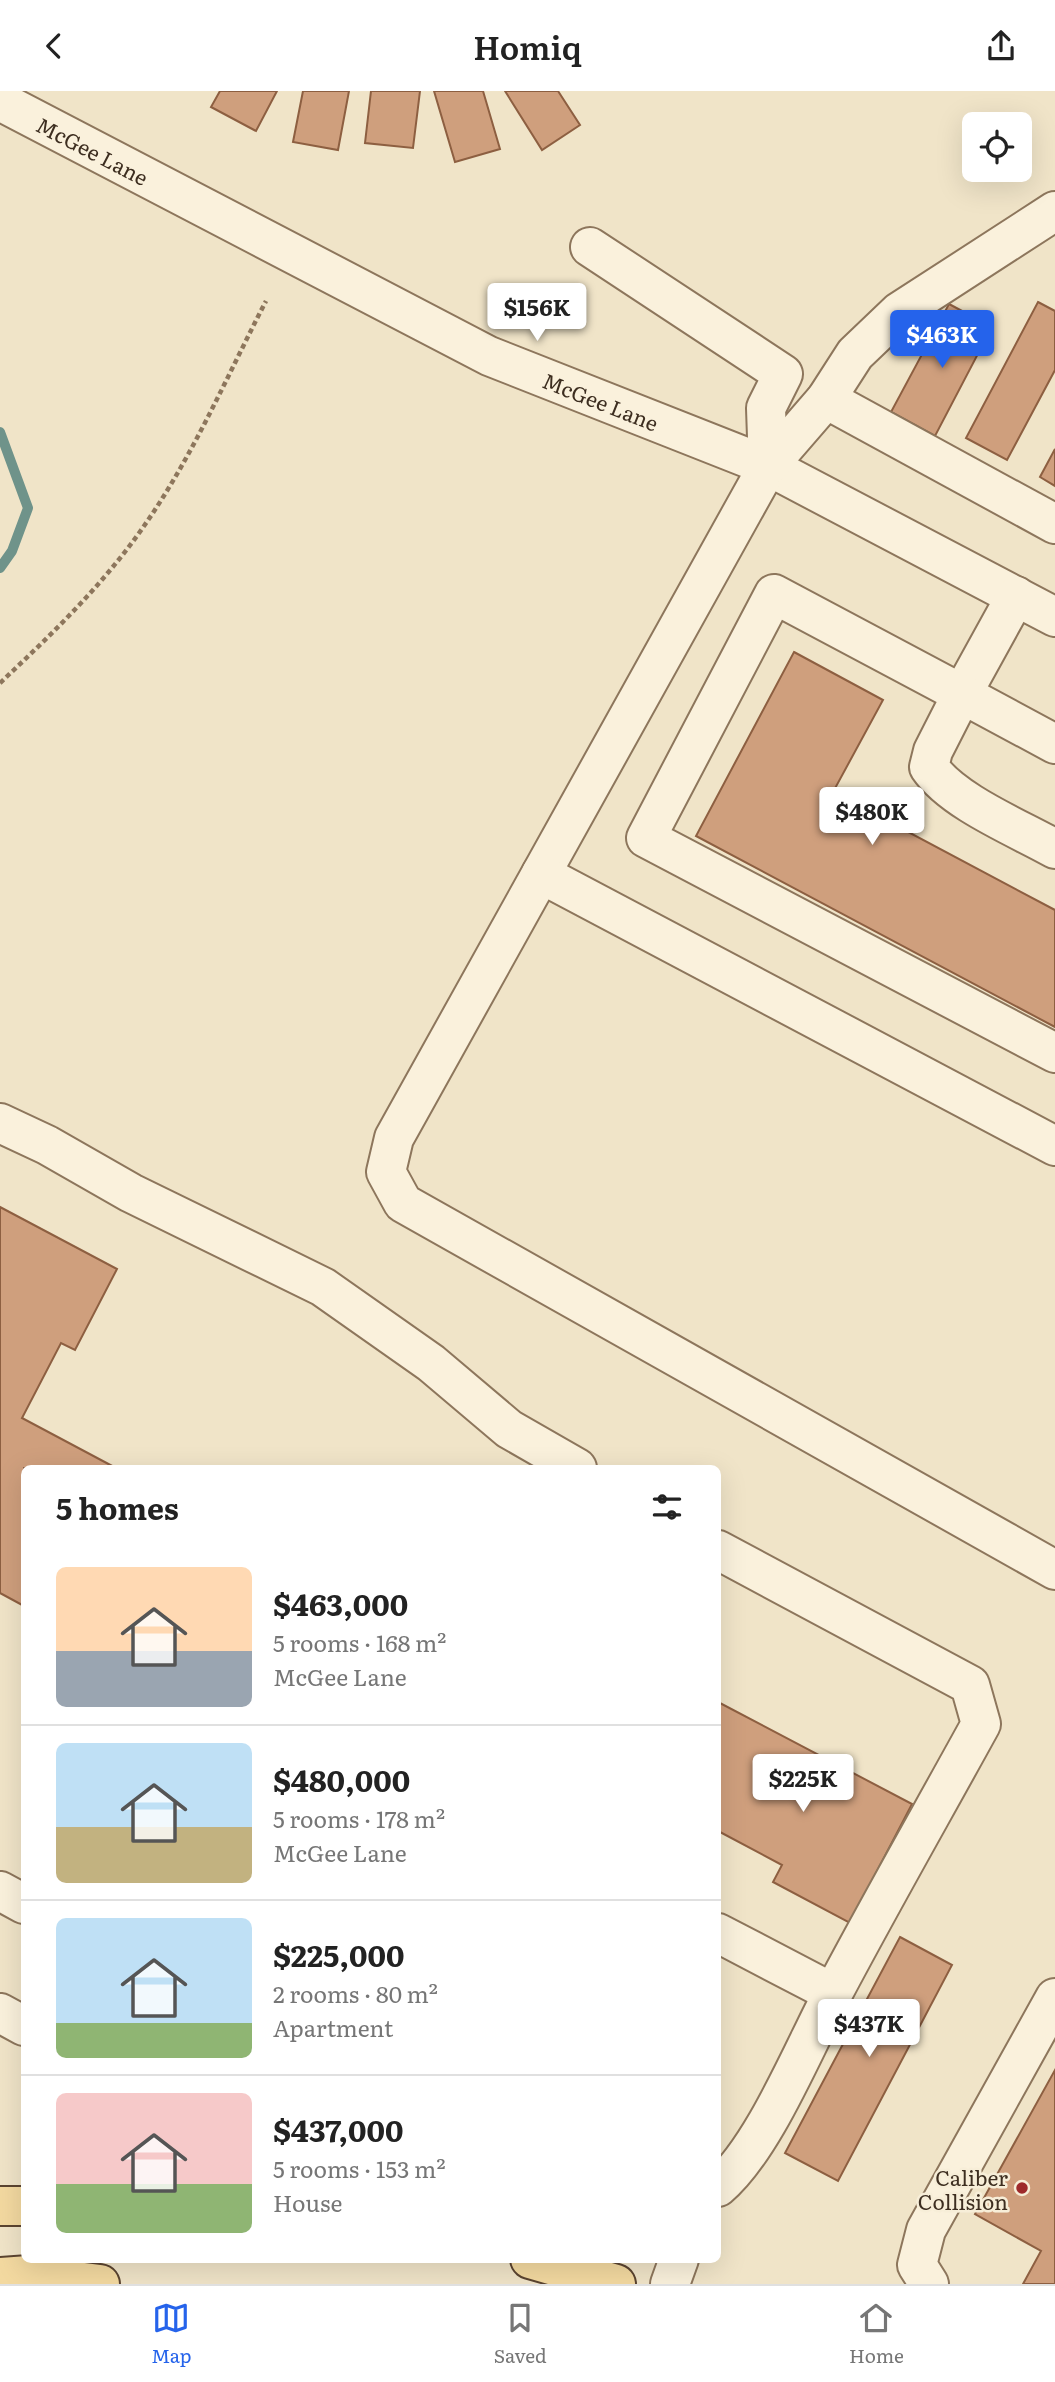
<!DOCTYPE html>
<meta charset="utf-8">
<style>
:root{--surface:#fff;--page:#f6f6f6;--text:#222;--muted:#767676;--line:#e0e0e0;--accent:#2563eb}
body{margin:0;font-family:Literata,serif;background:var(--page);color:var(--text);height:100vh;display:flex;flex-direction:column;font-size:26px;white-space:nowrap}
*{box-sizing:border-box;margin:0}
p{font-size:23px;color:var(--muted)}
.icon{flex:none;width:38px;height:38px;fill:none;stroke:currentColor;stroke-width:2;stroke-linecap:round;stroke-linejoin:round}
.map{position:relative;flex:1;overflow:hidden}
.details{position:absolute;left:21px;top:1374px;width:700px;height:798px;display:flex;flex-direction:column;background:var(--surface);border-radius:10px;box-shadow:0 7px 28px #0002}
.details>*{flex:none}
.tools{position:absolute;left:962px;top:21px;display:grid;gap:14px}
.tools a{display:grid;place-items:center;width:70px;height:70px;border-radius:10px;background:var(--surface);box-shadow:0 7px 28px #0002;font-size:35px}
.price{position:absolute;translate:-50% -60px;padding:0 16px;border-radius:7px;background:#fff;color:#222;font-size:23px;line-height:46px;filter:drop-shadow(0 2px 4px #0008)}
.price::after{content:'';position:absolute;left:50%;top:42px;width:21px;height:16px;margin-left:-10px;background:inherit;clip-path:polygon(0 0,100% 0,50% 100%)}
.price.current{background:var(--accent);color:#fff}
ul{padding:0;list-style:none}
li{display:flex;align-items:center;gap:21px;height:175px;padding:0 35px}
li+li{border-top:2px solid var(--line)}
li span{display:grid;place-items:center;flex:none;width:196px;height:140px;border-radius:10px;color:#555}
li>.icon{margin-inline-start:auto}
span .icon{width:84px;height:84px;fill:#fffc;stroke-width:1}
li b{font-size:30px}
h2{display:flex;justify-content:space-between;align-items:center;height:84px;padding:0 35px;font-size:30px}
header{display:flex;justify-content:space-between;align-items:center;height:91px;padding:0 35px;background:var(--surface);font-size:32px;font-weight:600}
.dock{display:flex;justify-content:space-around;align-items:center;height:98px;border-top:2px solid var(--line);background:var(--surface);font-size:19px;color:var(--muted)}
.dock a{display:grid;justify-items:center;gap:4px}
.dock .current{color:var(--accent)}
.map>svg:first-child{display:block}
.lines{fill:none;stroke-linecap:round;stroke-linejoin:round}
.stream{stroke:#6f938a;stroke-width:10}
.building{fill:#cf9f7d;stroke:#8d5f41;stroke-width:2}
.minor-casing{stroke:#8d765c;stroke-width:42}
.major-casing{stroke:#5b4430;stroke-width:42}
.path{stroke:#8d765c;stroke-width:4.5;stroke-dasharray:5 3.5;stroke-linecap:butt}
.minor{stroke:#faf1dc;stroke-width:38}
.major{stroke:#f3d9a0;stroke-width:38}
.poi-dot{fill:#9e2a2b;stroke:#f7eed8;stroke-width:2.5}
.labels{text-anchor:middle;dominant-baseline:central;stroke-width:5;stroke-linejoin:round;paint-order:stroke}
.street-label{font-size:21px;fill:#3d2e20;stroke:#f7eed8}
.poi-label{font-size:21px;fill:#3d2e20;stroke:#f7eed8;text-anchor:end}
</style>
<header><svg class="icon" aria-label="back" viewBox="0 0 24 24"><path d="M15 5l-7 7 7 7"/></svg>Homiq<svg class="icon" aria-label="share" viewBox="0 0 24 24"><path d="M12 15V3M7 8l5-5 5 5M5 13v7h14v-7"/></svg></header>
<div class="map">
<svg width="1055" height="2193" viewBox="0 0 1055 2193">
<rect width="100%" height="100%" fill="#f0e4c8"/>
<g class="lines">
<path class="stream" d="M0,341l28,76 -16,43 -12,17"/>
</g>
<path class="building" d="M220,0h57l-21,40 -45,-24z
M303,0h46l-11,59 -45,-8z
M371,0h49l-7,57 -48,-5z
M434,0h49l17,58 -45,13z
M505,0h53l22,34 -38,25z
M1038,211l17,9v59l-48,90 -41,-22z
M949,213l43,23 -57,109 -44,-24z
M1055,358v37l-15,-9z
M794,561l89,48 -50,92 222,118v117l-359,-191z
M0,1116l117,62 -42,81 -14,-7 -39,75 94,50h-92v138l-24,-13z
M718,1611l194,102 -62,119 -77,-41 9,-17 -62,-33 -2,5z
M900,1846l52,28 -114,216 -53,-28z
M1055,1979v214h-32l18,-33 -66,-37z"/>
<g class="lines">
<g class="minor-casing">
<g id="minor">
<path id="s1" d="M0,10l489,255 279,110 287,151"/>
<path d="M1055,120l-156,101 -44,42 -29,45 -58,67 -374,672 -8,34 17,31 652,367"/>
<path d="M590,156l193,127 -17,34 2,58"/>
<path d="M826,308l229,125"/>
<path d="M1016,505l-54,98 -188,-100 -128,244 409,215"/>
<path d="M1055,653l-93,-50 -29,57 -4,16c24,35 89,61 126,82"/>
<path d="M541,783l514,272"/>
<path d="M0,1032l47,22 84,48 192,94 108,76 78,66 68,39"/>
<path d="M718,1459l252,135 11,39c-50,91 -101,180 -149,271 -29,55 -69,154 -114,192"/>
<path d="M0,1800l24,13"/>
<path d="M718,1842l115,60"/>
<path d="M0,1922l24,13"/>
<path d="M670,2193l9,-25"/>
<path d="M929,2193l-12,-19 9,-35 129,-232"/>
</g>
</g>
<g class="major-casing">
<path id="major" d="M0,2115h24
M530,2168l86,25
M0,2186l29,-2 71,9"/>
</g>
<path class="path" d="M0,592c52,-49 103,-98 144,-157 49,-70 83,-150 122,-225"/>
<use href="#minor" class="minor"/>
<use href="#major" class="major"/>
</g>
<circle class="poi-dot" cx="1022" cy="2097" r="7"/>
<g class="labels">
<g class="street-label">
<text stroke="none"><textPath href="#s1" startOffset="105">McGee Lane</textPath></text>
<text stroke="none"><textPath href="#s1" startOffset="672">McGee Lane</textPath></text>
</g>
<g class="poi-label">
<text x="1008" y="2085">Caliber<tspan x="1008" dy="24">Collision</tspan></text>
</g>
</g>
</svg>
<div class="tools">
<a><svg class="icon" aria-label="locate" viewBox="0 0 24 24"><circle cx="12" cy="12" r="6"/><path d="M12 2v4M12 18v4M2 12h4M18 12h4"/></svg></a>
</div>
<b class="price" style="left:537px;top:252px">$156K</b>
<b class="price current" style="left:942px;top:279px">$463K</b>
<b class="price" style="left:872px;top:756px">$480K</b>
<b class="price" style="left:803px;top:1723px">$225K</b>
<b class="price" style="left:869px;top:1968px">$437K</b>
<section class="details">
<h2>5 homes<svg class="icon" aria-label="filters" viewBox="0 0 24 24"><path d="M4 7h16M4 17h16"/><circle cx="9" cy="7" r="2"/><circle cx="15" cy="17" r="2"/></svg></h2>
<ul>
<li><span style="background:linear-gradient(#ffd9b3 60%,#9aa5b1 0)"><svg class="icon" aria-label="home" viewBox="0 0 24 24"><path d="M3 11l9-7 9 7M6 9v11h12V9"/></svg></span><div><b>$463,000</b><p>5 rooms · 168 m²</p><p>McGee Lane</p></div></li>
<li><span style="background:linear-gradient(#bfe0f5 60%,#c2b280 0)"><svg class="icon" aria-label="home" viewBox="0 0 24 24"><path d="M3 11l9-7 9 7M6 9v11h12V9"/></svg></span><div><b>$480,000</b><p>5 rooms · 178 m²</p><p>McGee Lane</p></div></li>
<li><span style="background:linear-gradient(#bfe0f5 75%,#8fb573 0)"><svg class="icon" aria-label="home" viewBox="0 0 24 24"><path d="M3 11l9-7 9 7M6 9v11h12V9"/></svg></span><div><b>$225,000</b><p>2 rooms · 80 m²</p><p>Apartment</p></div></li>
<li><span style="background:linear-gradient(#f6c9c9 65%,#8fb573 0)"><svg class="icon" aria-label="home" viewBox="0 0 24 24"><path d="M3 11l9-7 9 7M6 9v11h12V9"/></svg></span><div><b>$437,000</b><p>5 rooms · 153 m²</p><p>House</p></div></li>
</ul>
</section>
</div>
<nav class="dock">
<a class="current"><svg class="icon" aria-label="map" viewBox="0 0 24 24"><path d="M3 6l6-2 6 2 6-2v14l-6 2-6-2-6 2zM9 4v14M15 6v14"/></svg>Map</a>
<a><svg class="icon" aria-label="saved" viewBox="0 0 24 24"><path d="M7 4h10v16l-5-4-5 4z"/></svg>Saved</a>
<a><svg class="icon" aria-label="home" viewBox="0 0 24 24"><path d="M3 11l9-7 9 7M6 9v11h12V9"/></svg>Home</a>
</nav>
